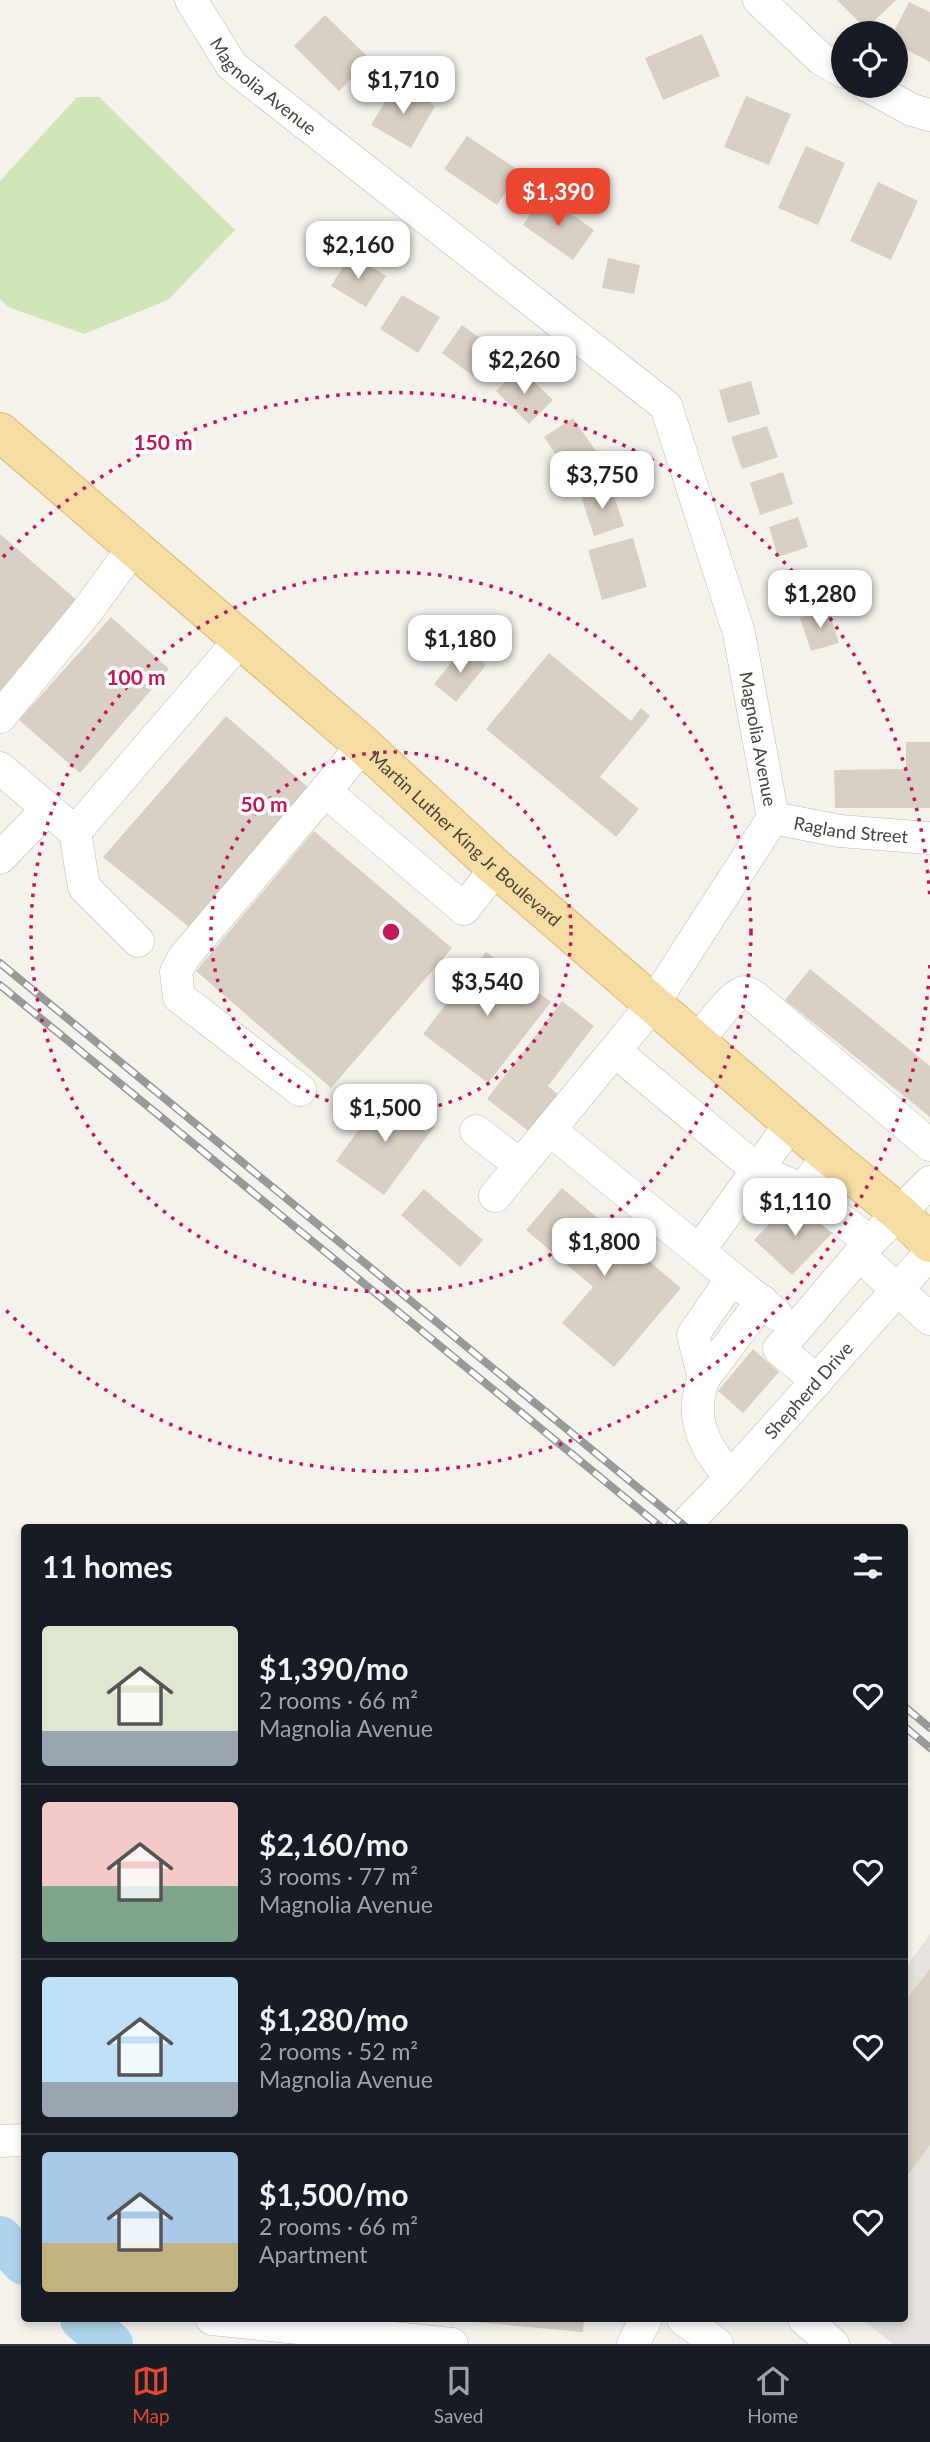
<!DOCTYPE html>
<meta charset="utf-8">
<style>
:root{--surface:#171b24;--page:#20242c;--text:#f1f3f6;--muted:#9ea1a6;--line:#363941;--accent:#e9472f}
body{margin:0;font-family:Lato,sans-serif;background:var(--page);color:var(--text);height:100vh;display:flex;flex-direction:column;font-size:26px;white-space:nowrap}
*{box-sizing:border-box;margin:0}
p{font-size:23px;color:var(--muted)}
.icon{flex:none;width:38px;height:38px;fill:none;stroke:currentColor;stroke-width:2;stroke-linecap:round;stroke-linejoin:round}
.map{position:relative;flex:1;overflow:hidden}
.panel{position:absolute;left:21px;top:1524px;width:887px;height:798px;display:flex;flex-direction:column;background:var(--surface);border-radius:7px;box-shadow:0 4px 10px #0003}
.panel>*{flex:none}
.controls{position:absolute;left:831px;top:21px;display:grid;gap:14px}
.controls a{display:grid;place-items:center;width:77px;height:77px;border-radius:50%;background:var(--surface);box-shadow:0 4px 10px #0003;font-size:35px}
.price{position:absolute;translate:-50% -60px;padding:0 16px;border-radius:14px;background:#fff;color:#222;font-size:23px;line-height:46px;filter:drop-shadow(0 2px 4px #0008)}
.price::after{content:'';position:absolute;left:50%;top:42px;width:21px;height:16px;margin-left:-10px;background:inherit;clip-path:polygon(0 0,100% 0,50% 100%)}
.price.active{background:var(--accent);color:#fff}
ul{padding:0;list-style:none}
li{display:flex;align-items:center;gap:21px;height:175px;padding:0 21px}
li+li{border-top:2px solid var(--line)}
li span{display:grid;place-items:center;flex:none;width:196px;height:140px;border-radius:7px;color:#555}
li>.icon{margin-inline-start:auto}
span .icon{width:84px;height:84px;fill:#fffc;stroke-width:1}
li b{font-size:30px}
h2{display:flex;justify-content:space-between;align-items:center;height:84px;padding:0 21px;font-size:30px}
.dock{display:flex;justify-content:space-around;align-items:center;height:98px;border-top:2px solid var(--line);background:var(--surface);font-size:19px;color:var(--muted)}
.dock a{display:grid;justify-items:center;gap:4px}
.dock .active{color:var(--accent)}
.map>svg:first-child{display:block}
.industrial{fill:#e5e1dd}
.green{fill:#d2e5b8}
.lines{fill:none;stroke-linecap:round;stroke-linejoin:round}
.river{stroke:#aed4eb;stroke-width:44}
.building{fill:#d9d0c5}
.minor-casing{stroke:#c0b9af;stroke-width:33}
.major-casing{stroke:#dbba73;stroke-width:40}
.minor{stroke:#fff;stroke-width:32}
.major{stroke:#f6dda3;stroke-width:38}
.rail-casing{stroke:#999;stroke-width:8}
.rail{stroke:#fff;stroke-width:5;stroke-dasharray:16;stroke-linecap:butt}
.ring{fill:none;stroke:#c2185b;stroke-width:3.5;stroke-dasharray:3.5 7}
.labels{text-anchor:middle;dominant-baseline:central;stroke-width:7;stroke-linejoin:round;paint-order:stroke}
.street-label{font-size:18px;fill:#49433a;stroke:#fff}
.centre{fill:#c2185b;stroke:#fff;stroke-width:3.5}
.ring-label{font-size:21px;text-anchor:middle;font-weight:bold;fill:#c2185b;stroke:#fff;stroke-width:7;stroke-linejoin:round;paint-order:stroke}
</style>
<div class="map">
<svg width="930" height="2344" viewBox="0 0 930 2344">
<rect width="100%" height="100%" fill="#f5f2ec"/>
<path class="industrial" d="M930,1934v410h-37l-31,-25h43v-350z"/>
<path class="green" d="M77,97h22l136,133 -67,70 -84,34 -76,-27 -8,-8v-118z"/>
<g class="lines">
<path class="river" d="M0,2238l24,25
M82,2319l29,25"/>
</g>
<path class="building" d="M837,0h59l-30,29z
M909,2l21,10v50l-34,-18v-11h-3z
M325,15l45,44 -31,32 -45,-45z
M702,34l18,42 -57,24 -18,-42z
M396,83l39,23 -24,42 -40,-23z
M746,96l45,18 -22,51 -45,-18z
M467,136l53,35 -23,34 -53,-36z
M806,146l39,17 -27,62 -40,-17z
M878,182l40,19 -27,59 -41,-19z
M544,195l50,35 -21,30 -50,-35z
M351,254l35,22 -20,31 -35,-21z
M608,258l32,7 -6,29 -32,-6z
M402,295l38,22 -22,36 -38,-24z
M462,325l38,28 -20,28 -38,-28z
M519,367l34,33 -24,24 -33,-33z
M751,381l9,33 -32,9 -9,-33z
M573,418l23,33 -29,20 -23,-34z
M767,426l11,31 -36,12 -11,-32z
M783,472l10,32 -33,11 -10,-32z
M611,487l13,39 -30,10 -13,-40z
M798,517l10,30 -30,10 -9,-30z
M0,534l79,68 -79,93z
M633,538l14,49 -45,13 -14,-50z
M828,609l11,34 -28,8 -11,-33z
M111,617l58,52 -89,104 -61,-53z
M464,647l22,18 -30,37 -22,-18z
M549,653l82,68 10,-13 9,8 -50,61 39,32 -23,28 -130,-108z
M226,716l83,72 -120,139 -86,-70z
M906,742h24v66h-95l-1,-38 72,-1z
M314,831l138,117 -121,140 -135,-117z
M486,952l65,50 -63,81 -65,-49z
M810,969l120,97v51l-145,-117z
M562,1001l32,25 -46,60 12,10 -29,37 -44,-34z
M386,1092l48,35 -50,68 -48,-34z
M562,1188l119,100 -67,79 -52,-44 31,-36 -67,-57z
M424,1189l59,51 -23,27 -59,-52z
M815,1207l22,21 -45,47 -38,-35 28,-30 16,15z
M753,1349l26,23 -36,41 -25,-22z
M930,1969v176l-25,33v-177z
M464,2319h120l-1,13 -120,-11z"/>
<g class="lines">
<g class="minor-casing">
<g id="minor">
<path id="s1" d="M191,0l41,66 434,340 73,227 34,185 -120,186 -158,192"/>
<path d="M759,0l62,59 23,13"/>
<path d="M868,86l44,24 18,5"/>
<path d="M0,717l87,-106 46,-63"/>
<path d="M363,745l-38,46 139,118 32,-41"/>
<path d="M0,768l75,64 9,55 54,54"/>
<path id="s2" d="M773,818l67,13 90,7"/>
<path d="M75,832l165,-192"/>
<path d="M0,858l47,-49"/>
<path d="M698,1041c8,-10 35,-49 47,-49 2,0 8,4 10,5l175,148"/>
<path d="M615,1051l141,118 47,21"/>
<path d="M300,1090l-121,-93 -3,-25 8,-15 141,-166"/>
<path d="M550,1130l149,121 92,-128"/>
<path d="M476,1131l44,34"/>
<path d="M828,1155l-25,35 67,52 60,-60"/>
<path d="M699,1251l77,63"/>
<path d="M860,1256l70,63"/>
<path d="M704,1378l-11,-43 39,-57"/>
<path d="M817,1381l-38,-32 91,-107"/>
<path d="M730,1478c-25,-32 -42,-58 -26,-100l58,-77"/>
<path id="s3" d="M682,1528l48,-50 200,-225"/>
<path d="M0,2141l24,-1"/>
<path d="M212,2319l240,25"/>
<path d="M683,2319l34,25"/>
<path d="M804,2319l29,25"/>
<path d="M633,2344l13,-25"/>
</g>
</g>
<g class="major-casing">
<g id="major">
<path id="s4" d="M0,432l363,313 133,123 332,287 70,57 32,31"/>
</g>
</g>
<use href="#minor" class="minor"/>
<use href="#major" class="major"/>
<g class="rail-casing">
<path id="rail" d="M0,963l687,565
M0,985l662,543
M905,1707l25,21
M905,1727l25,21"/>
</g>
<use href="#rail" class="rail"/>
</g>
<g class="ring">
<circle cx="391" cy="932" r="180"/>
<circle cx="391" cy="932" r="360"/>
<path d="M930 965A540 540 0 0 1 3 1307M3 557A540 540 0 0 1 930 899"/>
</g>
<g class="labels">
<g class="street-label">
<text stroke="none"><textPath href="#s1" startOffset="114">Magnolia Avenue</textPath></text>
<text stroke="none"><textPath href="#s1" startOffset="975">Magnolia Avenue</textPath></text>
<text stroke="none"><textPath href="#s2" startOffset="79">Ragland Street</textPath></text>
<text stroke="none"><textPath href="#s4" startOffset="618">Martin Luther King Jr Boulevard</textPath></text>
<text stroke="none"><textPath href="#s3" startOffset="187">Shepherd Drive</textPath></text>
</g>
</g>
<circle cx="391" cy="932" r="10" class="centre"/>
<g class="ring-label">
<text x="163" y="450">150 m</text>
<text x="136" y="685">100 m</text>
<text x="264" y="812">50 m</text>
</g>
</svg>
<div class="controls">
<a><svg class="icon" aria-label="locate" viewBox="0 0 24 24"><circle cx="12" cy="12" r="6"/><path d="M12 2v4M12 18v4M2 12h4M18 12h4"/></svg></a>
</div>
<b class="price" style="left:403px;top:116px">$1,710</b>
<b class="price active" style="left:558px;top:228px">$1,390</b>
<b class="price" style="left:358px;top:281px">$2,160</b>
<b class="price" style="left:524px;top:396px">$2,260</b>
<b class="price" style="left:602px;top:511px">$3,750</b>
<b class="price" style="left:820px;top:630px">$1,280</b>
<b class="price" style="left:460px;top:675px">$1,180</b>
<b class="price" style="left:487px;top:1018px">$3,540</b>
<b class="price" style="left:385px;top:1144px">$1,500</b>
<b class="price" style="left:795px;top:1238px">$1,110</b>
<b class="price" style="left:604px;top:1278px">$1,800</b>
<section class="panel">
<h2>11 homes<svg class="icon" aria-label="filters" viewBox="0 0 24 24"><path d="M4 7h16M4 17h16"/><circle cx="9" cy="7" r="2"/><circle cx="15" cy="17" r="2"/></svg></h2>
<ul>
<li><span style="background:linear-gradient(#dfe7d0 75%,#9aa5b1 0)"><svg class="icon" aria-label="home" viewBox="0 0 24 24"><path d="M3 11l9-7 9 7M6 9v11h12V9"/></svg></span><div><b>$1,390/mo</b><p>2 rooms · 66 m²</p><p>Magnolia Avenue</p></div><svg class="icon" aria-label="heart" viewBox="0 0 24 24"><path d="M12 20l-8-8c-3-5 5-10 8-4 3-6 11-1 8 4z"/></svg></li>
<li><span style="background:linear-gradient(#f6c9c9 60%,#7fa58c 0)"><svg class="icon" aria-label="home" viewBox="0 0 24 24"><path d="M3 11l9-7 9 7M6 9v11h12V9"/></svg></span><div><b>$2,160/mo</b><p>3 rooms · 77 m²</p><p>Magnolia Avenue</p></div><svg class="icon" aria-label="heart" viewBox="0 0 24 24"><path d="M12 20l-8-8c-3-5 5-10 8-4 3-6 11-1 8 4z"/></svg></li>
<li><span style="background:linear-gradient(#bfe0f5 75%,#9aa5b1 0)"><svg class="icon" aria-label="home" viewBox="0 0 24 24"><path d="M3 11l9-7 9 7M6 9v11h12V9"/></svg></span><div><b>$1,280/mo</b><p>2 rooms · 52 m²</p><p>Magnolia Avenue</p></div><svg class="icon" aria-label="heart" viewBox="0 0 24 24"><path d="M12 20l-8-8c-3-5 5-10 8-4 3-6 11-1 8 4z"/></svg></li>
<li><span style="background:linear-gradient(#a9c7e8 65%,#c2b280 0)"><svg class="icon" aria-label="home" viewBox="0 0 24 24"><path d="M3 11l9-7 9 7M6 9v11h12V9"/></svg></span><div><b>$1,500/mo</b><p>2 rooms · 66 m²</p><p>Apartment</p></div><svg class="icon" aria-label="heart" viewBox="0 0 24 24"><path d="M12 20l-8-8c-3-5 5-10 8-4 3-6 11-1 8 4z"/></svg></li>
</ul>
</section>
</div>
<nav class="dock">
<a class="active"><svg class="icon" aria-label="map" viewBox="0 0 24 24"><path d="M3 6l6-2 6 2 6-2v14l-6 2-6-2-6 2zM9 4v14M15 6v14"/></svg>Map</a>
<a><svg class="icon" aria-label="saved" viewBox="0 0 24 24"><path d="M7 4h10v16l-5-4-5 4z"/></svg>Saved</a>
<a><svg class="icon" aria-label="home" viewBox="0 0 24 24"><path d="M3 11l9-7 9 7M6 9v11h12V9"/></svg>Home</a>
</nav>
